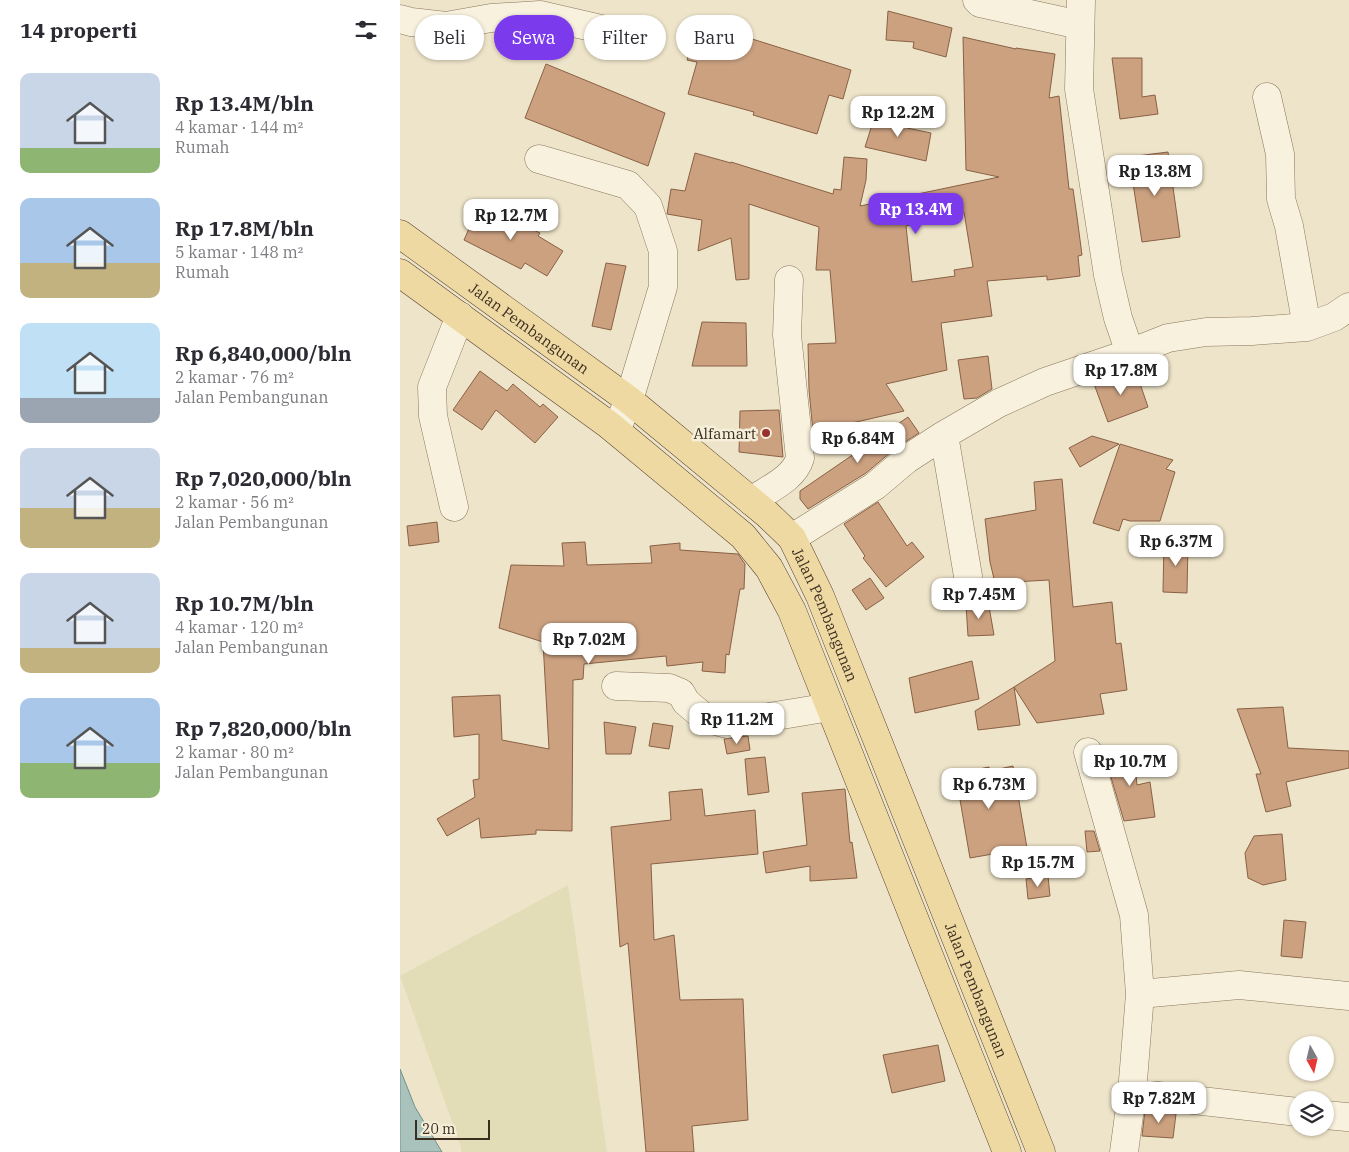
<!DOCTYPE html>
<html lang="id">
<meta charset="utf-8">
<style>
:root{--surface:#fff;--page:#f2f2f3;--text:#2b2b33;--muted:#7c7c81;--accent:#7c3aed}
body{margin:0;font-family:"IBM Plex Serif",serif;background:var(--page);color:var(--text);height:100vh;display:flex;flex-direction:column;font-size:19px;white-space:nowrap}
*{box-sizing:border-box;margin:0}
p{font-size:16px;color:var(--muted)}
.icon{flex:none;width:28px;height:28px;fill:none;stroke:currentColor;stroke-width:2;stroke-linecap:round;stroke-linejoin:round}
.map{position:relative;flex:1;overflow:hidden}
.details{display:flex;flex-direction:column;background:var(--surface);width:400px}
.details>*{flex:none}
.hud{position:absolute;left:15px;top:15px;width:475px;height:45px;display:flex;gap:10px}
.needle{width:32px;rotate:172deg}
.controls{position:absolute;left:889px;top:1036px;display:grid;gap:10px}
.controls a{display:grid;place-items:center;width:45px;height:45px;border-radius:50%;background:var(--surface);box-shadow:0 1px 4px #0004;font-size:25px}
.scale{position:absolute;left:15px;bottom:12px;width:75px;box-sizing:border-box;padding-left:5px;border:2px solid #3b2e21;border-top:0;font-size:14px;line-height:18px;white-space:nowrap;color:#3b2e21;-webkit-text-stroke:4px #f5eed9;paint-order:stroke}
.price{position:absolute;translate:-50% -42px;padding:0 11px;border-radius:10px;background:#fff;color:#222;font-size:16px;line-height:32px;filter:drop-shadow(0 1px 2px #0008)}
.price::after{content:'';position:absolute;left:50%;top:30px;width:15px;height:11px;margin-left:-8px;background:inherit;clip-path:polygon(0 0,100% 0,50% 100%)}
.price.on{background:var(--accent);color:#fff}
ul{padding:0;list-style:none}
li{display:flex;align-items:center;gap:15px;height:125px;padding:0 20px}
li span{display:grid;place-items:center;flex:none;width:140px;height:100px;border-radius:10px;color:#555}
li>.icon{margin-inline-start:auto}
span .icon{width:60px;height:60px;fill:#fffc;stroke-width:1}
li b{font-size:21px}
h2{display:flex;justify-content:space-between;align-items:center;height:60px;padding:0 20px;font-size:21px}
.chip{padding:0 18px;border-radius:22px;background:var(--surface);box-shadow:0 1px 4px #0004;font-size:18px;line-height:45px}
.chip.on{background:var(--accent);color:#fff}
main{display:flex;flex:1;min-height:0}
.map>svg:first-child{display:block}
.farmland{fill:#e3ddb7}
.water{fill:#aac2bc;stroke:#709189}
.building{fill:#cba180;stroke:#896144;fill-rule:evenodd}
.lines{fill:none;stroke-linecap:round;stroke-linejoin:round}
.minor-casing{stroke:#8a765e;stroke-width:29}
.major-casing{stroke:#584432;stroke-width:29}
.minor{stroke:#f8f1dd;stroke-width:28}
.major{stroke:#efd9a3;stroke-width:28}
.poi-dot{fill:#98302f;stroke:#f5eed9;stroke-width:2}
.labels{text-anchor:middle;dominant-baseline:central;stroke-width:5;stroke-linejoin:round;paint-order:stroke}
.street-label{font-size:15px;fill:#3b2e21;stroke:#f5eed9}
.poi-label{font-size:15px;fill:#3b2e21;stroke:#f5eed9;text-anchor:end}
</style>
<main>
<section class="details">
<h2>14 properti<svg class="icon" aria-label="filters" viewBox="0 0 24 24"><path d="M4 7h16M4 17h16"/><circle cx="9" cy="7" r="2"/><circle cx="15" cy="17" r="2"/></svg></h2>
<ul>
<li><span style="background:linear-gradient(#c9d6e8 75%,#8fb573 0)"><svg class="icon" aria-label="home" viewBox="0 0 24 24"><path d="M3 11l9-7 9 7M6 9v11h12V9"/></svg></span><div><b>Rp 13.4M/bln</b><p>4 kamar · 144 m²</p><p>Rumah</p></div></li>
<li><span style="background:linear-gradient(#a9c7e8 65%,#c2b280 0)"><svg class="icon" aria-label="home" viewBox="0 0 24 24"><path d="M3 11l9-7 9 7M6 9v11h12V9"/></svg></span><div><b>Rp 17.8M/bln</b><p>5 kamar · 148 m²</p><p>Rumah</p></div></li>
<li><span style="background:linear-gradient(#bfe0f5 75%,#9aa5b1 0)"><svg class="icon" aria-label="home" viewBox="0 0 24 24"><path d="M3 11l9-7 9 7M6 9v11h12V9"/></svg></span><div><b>Rp 6,840,000/bln</b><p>2 kamar · 76 m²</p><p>Jalan Pembangunan</p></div></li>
<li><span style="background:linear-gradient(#c9d6e8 60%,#c2b280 0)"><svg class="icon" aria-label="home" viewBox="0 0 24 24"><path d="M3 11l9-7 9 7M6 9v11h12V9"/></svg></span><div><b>Rp 7,020,000/bln</b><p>2 kamar · 56 m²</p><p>Jalan Pembangunan</p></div></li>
<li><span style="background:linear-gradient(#c9d6e8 75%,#c2b280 0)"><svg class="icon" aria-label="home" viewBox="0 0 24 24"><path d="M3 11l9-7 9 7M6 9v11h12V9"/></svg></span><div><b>Rp 10.7M/bln</b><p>4 kamar · 120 m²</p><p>Jalan Pembangunan</p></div></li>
<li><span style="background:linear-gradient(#a9c7e8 65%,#8fb573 0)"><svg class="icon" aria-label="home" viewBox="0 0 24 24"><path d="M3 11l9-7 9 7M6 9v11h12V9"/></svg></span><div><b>Rp 7,820,000/bln</b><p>2 kamar · 80 m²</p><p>Jalan Pembangunan</p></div></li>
</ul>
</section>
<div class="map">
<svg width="949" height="1152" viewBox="0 0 949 1152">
<rect width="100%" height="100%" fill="#eee4c9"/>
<path class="farmland" d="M168,885l39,267h-146v-5l-61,-171z"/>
<path class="water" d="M0,1069l15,38 27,45h-42z"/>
<path class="building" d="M488,11l64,17 -6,29 -33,-9 1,-6 -28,-2z
M298,22l153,48 -8,29 -14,-4 -12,39 -64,-19 1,-3 -66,-18 9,-32 -10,-2z
M563,37l53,12v-1l39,6 -6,44 10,-2 10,93h4l4,28 5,38 -4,1 2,20 -33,4v-4l-60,5 5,35 -51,7 6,47 -61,14 18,27 -91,21 -4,-42 -1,-46 28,-1 -6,-73h-14l3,-43 -70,-23v75l-13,1 -5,-42 -33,13 4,-31 -35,-6 4,-25 14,2 10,-38 36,10v-1l102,32 1,-5 7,1 3,-33 23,2 -1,21 -6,26 139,-29 -33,-7zM564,212l9,55 -19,3 1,6 -43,6 -6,-56 19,-4 -2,-5z
M712,58h30v39l13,-2 3,19 -38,5z
M146,64l119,49 -17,53 -123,-48z
M476,112l33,10 -2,6 24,5 -5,28 -61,-14z
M768,152l12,85 -38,5 -13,-85z
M80,204l60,29 -2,3 25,15 -16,25 -22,-13 -4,6 -57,-29z
M206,263l20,3 -15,64 -19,-4z
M302,322l44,1 1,43h-55z
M588,356l4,33 -15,9 -13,1 -6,-39z
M80,371l27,20 6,-7 27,23 3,-3 15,13 -23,26 -39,-33 -14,20 -29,-20z
M736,372l12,35 -40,15 -14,-38 18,-7 1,3z
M379,410l4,47 -44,-5 1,-41z
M508,417l11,16 -22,14 -31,26 -58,36 -8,-10v-8z
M692,436l27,8 -39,23 -11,-19z
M720,444l53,16 -7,9 9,3 -15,49h-30l-7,-2 -4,12 -26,-8z
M662,479l11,128 39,-5 4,42 5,-1 6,47 -27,4 4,20 -67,9 -23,-36 41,-26 -6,-81 -54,3 -5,-21 -5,-43 51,-9 -2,-28z
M478,502l29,44 5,-4 12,15 -38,30 -23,-29 2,-2 -21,-32z
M37,522l2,20 -30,4 -2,-20z
M185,542l2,23 65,-2 -2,-17 30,-3v7l58,4 7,10 -1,25h-4l-11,66 -3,-1 -1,19 -23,-2 1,-9 -36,4 -1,-10 -82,8 -1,15 -10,1 -1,151 -36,-1v4l-55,4 -2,-20 -32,18 -10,-17 38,-22 -2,-17 6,-1v-45l-25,3 -2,-40 48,-2 2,45 47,9 -6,-107 -44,-14 12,-63 53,1 -2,-23z
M764,542h24l-1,51 -24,-1z
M470,578l14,20 -18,12 -14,-20z
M588,601l6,34 -26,1 -2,-31z
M572,661l7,38 -64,14 -6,-35z
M614,687l6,38 -42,5 -3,-19z
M883,707l5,41 61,3v17l-63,14 5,24 -25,6 -10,-38h5l-24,-65z
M204,722l32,5 -5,27h-25z
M253,723l20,3 -4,23 -20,-3z
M348,736l2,14 -23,4 -3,-15z
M733,748l4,37 13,-3 5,35 -31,4 -14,-47 -2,-23z
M365,757l4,35 -21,3 -3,-36z
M613,766l14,82 -57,10 -11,-64 -12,2 -4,-20 46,-9 1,4z
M302,789l3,27 50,-6 3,44 -107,10 3,76 20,-5 6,65 63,-1 5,121 -56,6 2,26h-48l-18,-209 -8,4 -9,-120 60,-7 -2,-28z
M445,789l5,54 2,-1 5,36 -47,3v-15l-44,7 -3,-21 44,-7 -5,-52z
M685,831h9l6,20 -13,1z
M882,834l4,46 -23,5 -15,-7 -3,-25 9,-17z
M648,876l2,20 -22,3 -2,-20z
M884,920l22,2 -4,36 -21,-2z
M538,1045l7,36 -53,12 -9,-38z
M745,1110l31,4 -3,24 -31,-2z"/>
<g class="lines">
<g class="minor-casing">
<path id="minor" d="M577,0l3,3 100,22
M681,0l-2,89 29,186 10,43 12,35
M0,19l11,3 35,4 45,-8 49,-3 104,24
M867,97l13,57 1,45 8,27 18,101
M139,159l89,26 20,21 15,45v36l-34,113 -13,30
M544,435l24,141
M351,501c17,-12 43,-22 49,-43l-13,-123 2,-55
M54,507l-21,-91 -1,-29 28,-71
M392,538l83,-52 32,-27 37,-24 55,-32 46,-21 85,-29 38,-15 38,-6 46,-1 55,-4 27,-10 15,-10
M216,686l53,2 12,5 5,9 19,16 22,6 103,-17
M688,752l46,163 6,79 -8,99 -8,59
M740,994l99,-9 110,11
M732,1093l166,19
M925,1115l22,2"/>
</g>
<g class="major-casing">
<g id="major">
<path id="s1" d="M0,234l229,166 138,114 25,24 28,58 221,556"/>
<path d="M0,273l209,152 134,111 26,32 23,43 215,541"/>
</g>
</g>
<use href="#minor" class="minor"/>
<use href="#major" class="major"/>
</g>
<circle class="poi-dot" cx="366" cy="433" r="5"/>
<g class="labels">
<g class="street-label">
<text stroke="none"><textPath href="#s1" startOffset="160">Jalan Pembangunan</textPath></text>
<text stroke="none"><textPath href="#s1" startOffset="580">Jalan Pembangunan</textPath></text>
<text stroke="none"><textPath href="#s1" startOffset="985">Jalan Pembangunan</textPath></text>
</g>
<g class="poi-label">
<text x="356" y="433">Alfamart</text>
</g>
</g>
</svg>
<div class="controls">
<a><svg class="needle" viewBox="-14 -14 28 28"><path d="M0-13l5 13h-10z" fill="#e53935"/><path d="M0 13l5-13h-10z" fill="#7c7c81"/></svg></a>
<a><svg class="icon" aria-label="layers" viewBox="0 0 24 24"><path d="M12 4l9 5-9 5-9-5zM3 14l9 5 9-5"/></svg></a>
</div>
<div class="scale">20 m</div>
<b class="price" style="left:498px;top:138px">Rp 12.2M</b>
<b class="price" style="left:755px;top:197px">Rp 13.8M</b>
<b class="price on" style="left:516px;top:235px">Rp 13.4M</b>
<b class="price" style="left:111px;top:241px">Rp 12.7M</b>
<b class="price" style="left:721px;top:396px">Rp 17.8M</b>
<b class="price" style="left:458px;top:464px">Rp 6.84M</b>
<b class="price" style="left:776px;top:567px">Rp 6.37M</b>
<b class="price" style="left:579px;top:620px">Rp 7.45M</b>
<b class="price" style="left:189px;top:665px">Rp 7.02M</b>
<b class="price" style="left:337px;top:745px">Rp 11.2M</b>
<b class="price" style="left:730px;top:787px">Rp 10.7M</b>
<b class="price" style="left:589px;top:810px">Rp 6.73M</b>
<b class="price" style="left:638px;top:888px">Rp 15.7M</b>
<b class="price" style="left:759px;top:1124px">Rp 7.82M</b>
<div class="hud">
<a class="chip">Beli</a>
<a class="chip on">Sewa</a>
<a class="chip">Filter</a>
<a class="chip">Baru</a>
</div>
</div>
</main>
